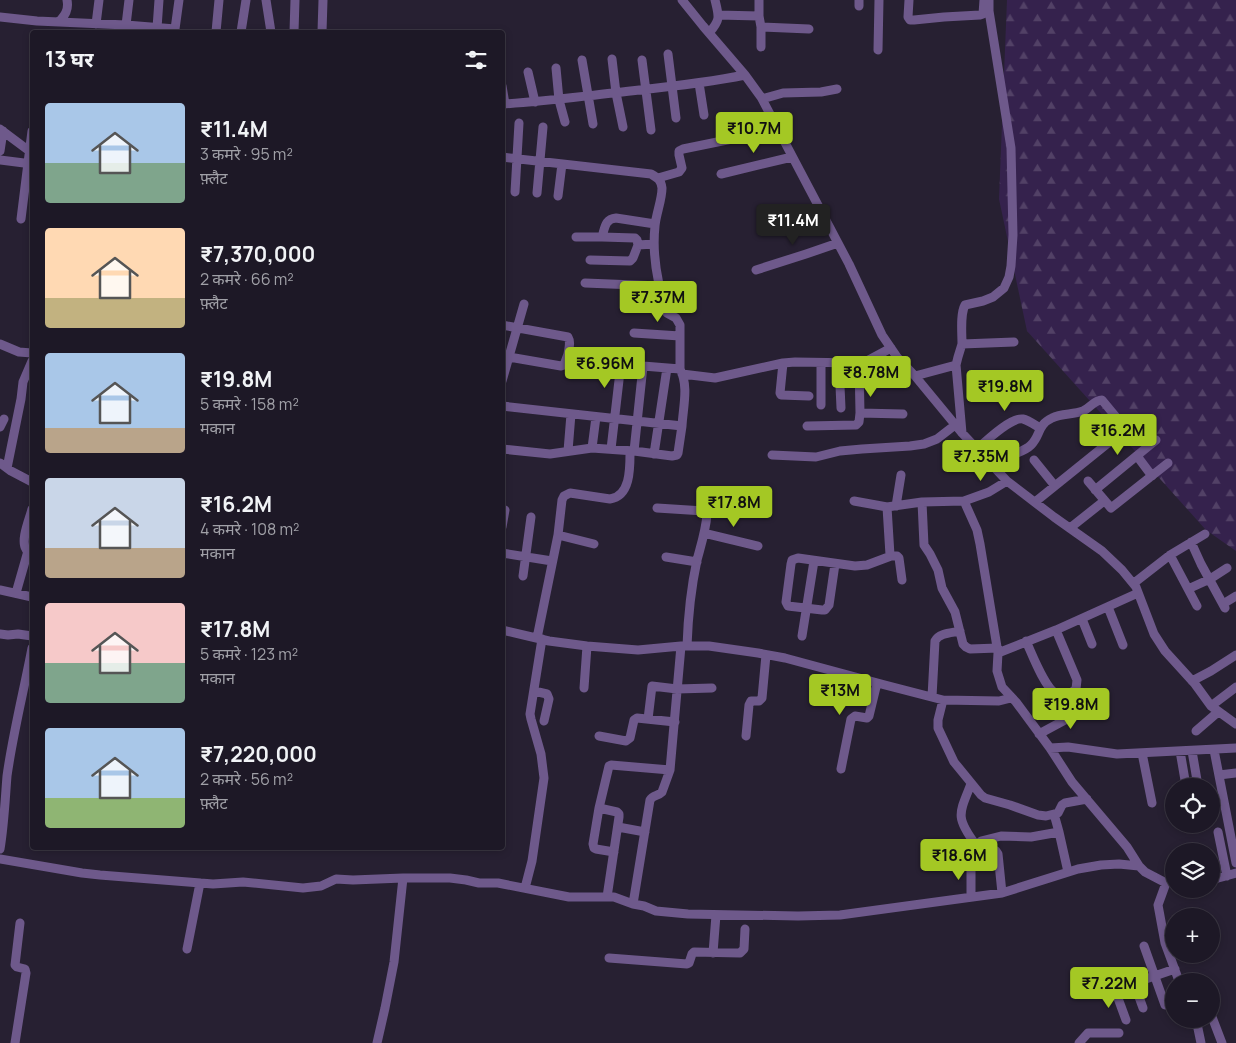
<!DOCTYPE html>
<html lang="hi">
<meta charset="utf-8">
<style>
:root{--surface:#1d1826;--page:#25212e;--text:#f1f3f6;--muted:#a0a0a7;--line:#3b3743;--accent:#a4c824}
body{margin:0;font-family:Manrope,"Noto Sans Devanagari",sans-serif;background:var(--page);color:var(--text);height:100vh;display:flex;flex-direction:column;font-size:19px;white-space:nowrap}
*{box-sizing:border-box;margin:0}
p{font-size:16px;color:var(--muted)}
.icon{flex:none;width:28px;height:28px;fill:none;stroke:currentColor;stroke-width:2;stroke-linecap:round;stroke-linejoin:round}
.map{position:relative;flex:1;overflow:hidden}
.side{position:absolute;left:30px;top:30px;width:475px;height:820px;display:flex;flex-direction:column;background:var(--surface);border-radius:5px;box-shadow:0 2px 8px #0003,0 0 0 1px var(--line)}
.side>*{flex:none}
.controls{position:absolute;left:1165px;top:778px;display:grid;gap:10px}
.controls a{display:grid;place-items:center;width:55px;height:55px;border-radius:50%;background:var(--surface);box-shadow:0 2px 8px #0003,0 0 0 1px var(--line);font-size:25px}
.price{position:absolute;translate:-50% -42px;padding:0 11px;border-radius:5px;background:var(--accent);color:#111;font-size:16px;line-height:32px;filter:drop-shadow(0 1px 2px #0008)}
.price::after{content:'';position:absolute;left:50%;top:30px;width:15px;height:11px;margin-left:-8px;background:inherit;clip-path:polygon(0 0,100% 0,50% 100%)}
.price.selected{background:#222;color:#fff}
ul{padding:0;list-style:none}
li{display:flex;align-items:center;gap:15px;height:125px;padding:0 15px}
li span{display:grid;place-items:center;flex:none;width:140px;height:100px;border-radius:5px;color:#555}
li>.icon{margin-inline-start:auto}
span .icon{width:60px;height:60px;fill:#fffc;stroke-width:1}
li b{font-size:21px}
h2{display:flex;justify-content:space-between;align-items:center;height:60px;padding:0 15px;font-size:21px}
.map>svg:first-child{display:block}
.forest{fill:url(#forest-firs)}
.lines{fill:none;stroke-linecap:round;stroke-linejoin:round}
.minor{stroke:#6e598b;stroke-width:9}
</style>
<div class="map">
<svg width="1236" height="1043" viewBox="0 0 1236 1043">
<defs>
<pattern id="forest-firs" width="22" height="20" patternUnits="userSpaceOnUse" patternTransform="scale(1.25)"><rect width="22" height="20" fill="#35224d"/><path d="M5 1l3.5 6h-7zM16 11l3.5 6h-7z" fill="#524166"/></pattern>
</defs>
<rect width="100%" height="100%" fill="#272032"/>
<path class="forest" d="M1007,0h229v551l-30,-21 -179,-199 -28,-132z"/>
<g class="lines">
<path class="minor" d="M266,0l5,32
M682,0l21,26 42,49 16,22 88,167 33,71 15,22 18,19 47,57 45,48 47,36 48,34 20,19 14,17 18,47 11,17 30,33 16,22 25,18
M909,0l-1,17 2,3h4l30,-3 36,-2 3,-1 1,-14
M859,6v-6
M718,15l41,1 2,11 48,2
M759,16v-16
M0,17l37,4 89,4 3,-25
M59,22c6,-7 10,-12 8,-22
M96,24l3,-24
M126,25l49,4 4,-29
M157,28l2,-28
M216,32l3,-32
M241,32l5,-32
M294,32l1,-32
M322,32l1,-32
M709,33c12,-14 10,-16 6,-33
M761,47v-20
M878,50l1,-50
M668,54l8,64
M612,59l4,34 7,34
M582,60l11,64
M642,60l9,70
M556,68l3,32 6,22
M528,72l7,30
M699,83l5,32
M502,86l3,18
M762,99l21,-6 38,-1 16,-3
M502,104c37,-2 74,-7 111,-11 44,-5 88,-9 132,-18
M0,129l32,24
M0,151l3,-20
M502,157l149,17c7,4 10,6 11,14 0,12 -6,26 -7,38 -3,28 3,60 12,87l9,5 4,7v44c9,17 3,38 2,57l-180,-20
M0,160l32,4
M721,174l71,-17
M658,178l21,-6 3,-4 -3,-13v-4l4,-2 49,-10 44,-12
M515,192l4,-69
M537,193l6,-66
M558,196l4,-32
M21,219l11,-88
M576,237h26l33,1 2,2 1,5
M602,237c3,-10 3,-18 14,-19l39,6
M590,260l40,1 3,-3 5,-13 16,-1
M756,270l50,-16 32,-11
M585,283l75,3
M502,325l66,12c3,5 1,11 0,17l75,12 37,3
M634,333l46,3
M0,344l19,8 13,1
M962,344c0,-11 -2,-30 3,-39l18,-4 10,-4 11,-9 5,-11 2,-11 2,-31 -2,-87 -22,-137v-11
M509,357l52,9 3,-1 4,-11
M783,363l-3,30 1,2 28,1
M821,363v42
M859,363l1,50 43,1
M839,364l2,44
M956,365l2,-8 4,-13 52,-2
M682,374l33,4 68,-15 12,-1 64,1 6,-1 26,-14
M915,376l41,-11 6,68
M502,381l22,-77
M807,426l49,-1 3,-3 1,-9
M0,427l4,-8
M592,448l4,-31
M502,449l48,5 42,-6 42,3 38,5 5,-1 1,-2 4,-27
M611,449l10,-86
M977,449c9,-8 34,-32 46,-30 5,1 12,6 17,9
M568,451l3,-37
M634,451l9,-85
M654,454l13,-86
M772,455l44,2 24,-6 22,-2 48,-3 14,-2 13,-5 18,-14
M1137,456l15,20
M1034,460l21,26
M0,463l11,8 21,11
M7,468l14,-69 2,-17 9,-21
M996,469c5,-4 9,-11 14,-13 8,-4 15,-5 21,-11 10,-10 6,-20 21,-27 10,-5 21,-3 31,-7 7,-3 11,-11 19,-11l24,29
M1088,481l23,27 57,-45
M1095,490l61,-50
M854,501l33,6 35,-5 42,-1 25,-9 18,-11
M964,501l13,29 3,14 18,109
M922,502l2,43 6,9 8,16 4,18 13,24 8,32 3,3 4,2 28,-1
M1035,502l98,-79
M896,506l5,-31
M887,507l3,48 1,1h6l2,2 3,22
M657,508l47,3 3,3c-1,16 -6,31 -10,46 -6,28 -9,57 -10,86
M32,509c-2,9 -12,31 -6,40 1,3 3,3 6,3
M502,527l3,-17
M1070,528l34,-27
M704,533l54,13
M558,535l36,9
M1191,542l10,22 24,44
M502,553l50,8
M1170,555l27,51
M666,557l31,5
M835,564l-6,41 -4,5h-3l-34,-4 -2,-4 5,-38 1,-4 6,-2 57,8 12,-1 24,-9
M523,576l8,-59
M1134,583l36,-28 35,-21
M1188,589l22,-10 17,-11
M0,590l32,7
M16,593l12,-42
M1223,604l13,-8
M1108,607l15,38
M1082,619l10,25
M502,630l47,11 38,5 51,4 43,-4h28l49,7 27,5 100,27 58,15 56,1 12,-3
M0,634l8,1 10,-1 14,2
M802,636l12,-75
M537,638l21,-103 4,-35 2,-4 6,-3 40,6c21,-3 20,-32 20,-48
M1026,641c6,13 18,45 29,52 7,5 16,1 21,-4l1,-9 -21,-50
M1192,681l19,-10 25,-16
M584,688l3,-42
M534,691l13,3 2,5 -5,22
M932,697l3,-56c4,-8 16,-8 25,-10
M943,700l-5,20v8l16,34 27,33 4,3 25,7 28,10 8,1 12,-3 4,-8 3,-2 22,-4
M1211,706l25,-19
M648,719l4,-33 25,3 35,-1
M1196,731l22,-19
M1039,734l37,-20 21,-5
M599,736l27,5 4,-3 4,-18 3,-2 38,4
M746,736l3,-31 2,-4h8l3,-3 4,-43
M1050,748l18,-1 49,7 119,-6
M1214,750l22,113
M1180,751l6,35
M1192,751l6,35
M1142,753l10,50
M841,769l10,-50 4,-3 12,2 2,-2 8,-33
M1219,775l17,-2
M971,784c-12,30 -16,33 5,61
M599,808l18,4 2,2v3l-12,80
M1054,814l5,18 9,40
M618,827l27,5
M1218,832l9,44
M940,848l53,1 3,2 2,3 4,39
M0,849c4,-24 5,-48 7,-73 6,-43 17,-86 25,-128
M972,849l9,-8 20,-5 30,1 28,-5
M614,852l-18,-3 -2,-1 -1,-4 6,-36 10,-42 2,-1 59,5
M0,859l82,14 18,2 113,9 30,-2 60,6 18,-2 15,-7 17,1 50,-2h47l16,2 13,3h19l71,14h45l19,7 11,2 12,5 32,3 110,2 42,-1 162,-22 76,-24 23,-4 18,-1 20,2 -12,-19 -55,-65 -22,-34 -34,-46 -14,-15 -5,-16 1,-18 58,-23 82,-37
M971,866v31
M1139,866l6,6 21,11 -8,22 7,38 14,38
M1211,880l25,-7
M525,888l7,-27 12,-83 -3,-24 -10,-35 -1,-5 12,-75
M633,904l17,-104c3,-5 8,-4 12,-8l8,-22 11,-124
M1144,946l21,59
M187,949l13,-66
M713,953l3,-38
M609,958l78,6 2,-1 3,-9 2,-2 46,1 4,-4 1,-20
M1115,990l11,30
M1108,992l26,-9
M1143,1008l-9,-25 41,-14
M1212,1017l10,26
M1196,1019l5,24
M15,1043l11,-70 -1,-4 -8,-2 -2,-2 5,-42
M377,1043l8,-35 9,-46 9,-84
M1079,1043l9,-10h31"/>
</g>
</svg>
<div class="controls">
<a><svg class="icon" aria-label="locate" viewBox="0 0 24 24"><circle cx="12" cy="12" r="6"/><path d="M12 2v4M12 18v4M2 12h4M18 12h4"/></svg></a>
<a><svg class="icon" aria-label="layers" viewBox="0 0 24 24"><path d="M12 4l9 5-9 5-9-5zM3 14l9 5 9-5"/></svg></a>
<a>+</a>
<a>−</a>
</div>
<b class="price" style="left:754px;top:154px">₹10.7M</b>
<b class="price selected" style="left:793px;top:246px">₹11.4M</b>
<b class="price" style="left:658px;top:323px">₹7.37M</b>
<b class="price" style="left:605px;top:389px">₹6.96M</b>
<b class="price" style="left:871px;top:398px">₹8.78M</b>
<b class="price" style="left:1005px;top:412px">₹19.8M</b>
<b class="price" style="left:1118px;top:456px">₹16.2M</b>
<b class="price" style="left:981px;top:482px">₹7.35M</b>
<b class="price" style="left:734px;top:528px">₹17.8M</b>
<b class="price" style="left:840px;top:716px">₹13M</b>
<b class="price" style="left:1071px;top:730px">₹19.8M</b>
<b class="price" style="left:959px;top:881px">₹18.6M</b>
<b class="price" style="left:1109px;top:1009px">₹7.22M</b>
<section class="side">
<h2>13 घर<svg class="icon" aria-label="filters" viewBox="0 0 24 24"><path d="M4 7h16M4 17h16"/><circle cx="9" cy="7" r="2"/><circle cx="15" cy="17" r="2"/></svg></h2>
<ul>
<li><span style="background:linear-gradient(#a9c7e8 60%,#7fa58c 0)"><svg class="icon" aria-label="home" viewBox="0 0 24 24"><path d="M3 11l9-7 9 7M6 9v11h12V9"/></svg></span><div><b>₹11.4M</b><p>3 कमरे · 95 m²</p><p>फ़्लैट</p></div></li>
<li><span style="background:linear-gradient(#ffd9b3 70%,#c2b280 0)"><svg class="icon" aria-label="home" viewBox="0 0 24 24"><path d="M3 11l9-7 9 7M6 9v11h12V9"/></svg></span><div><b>₹7,370,000</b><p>2 कमरे · 66 m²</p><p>फ़्लैट</p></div></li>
<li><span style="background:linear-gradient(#a9c7e8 75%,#b9a48a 0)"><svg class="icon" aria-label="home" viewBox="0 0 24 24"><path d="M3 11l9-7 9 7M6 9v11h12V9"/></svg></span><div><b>₹19.8M</b><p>5 कमरे · 158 m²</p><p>मकान</p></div></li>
<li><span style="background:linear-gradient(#c9d6e8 70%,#b9a48a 0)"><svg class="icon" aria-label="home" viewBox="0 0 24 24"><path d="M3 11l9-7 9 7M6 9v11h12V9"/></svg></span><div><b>₹16.2M</b><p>4 कमरे · 108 m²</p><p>मकान</p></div></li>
<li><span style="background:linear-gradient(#f6c9c9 60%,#7fa58c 0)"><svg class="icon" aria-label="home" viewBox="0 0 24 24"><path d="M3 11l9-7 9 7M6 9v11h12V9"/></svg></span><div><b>₹17.8M</b><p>5 कमरे · 123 m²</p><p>मकान</p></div></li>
<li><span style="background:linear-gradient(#a9c7e8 70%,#8fb573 0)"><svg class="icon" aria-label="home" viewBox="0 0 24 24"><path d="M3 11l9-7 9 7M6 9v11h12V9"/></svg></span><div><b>₹7,220,000</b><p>2 कमरे · 56 m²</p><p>फ़्लैट</p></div></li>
</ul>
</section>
</div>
